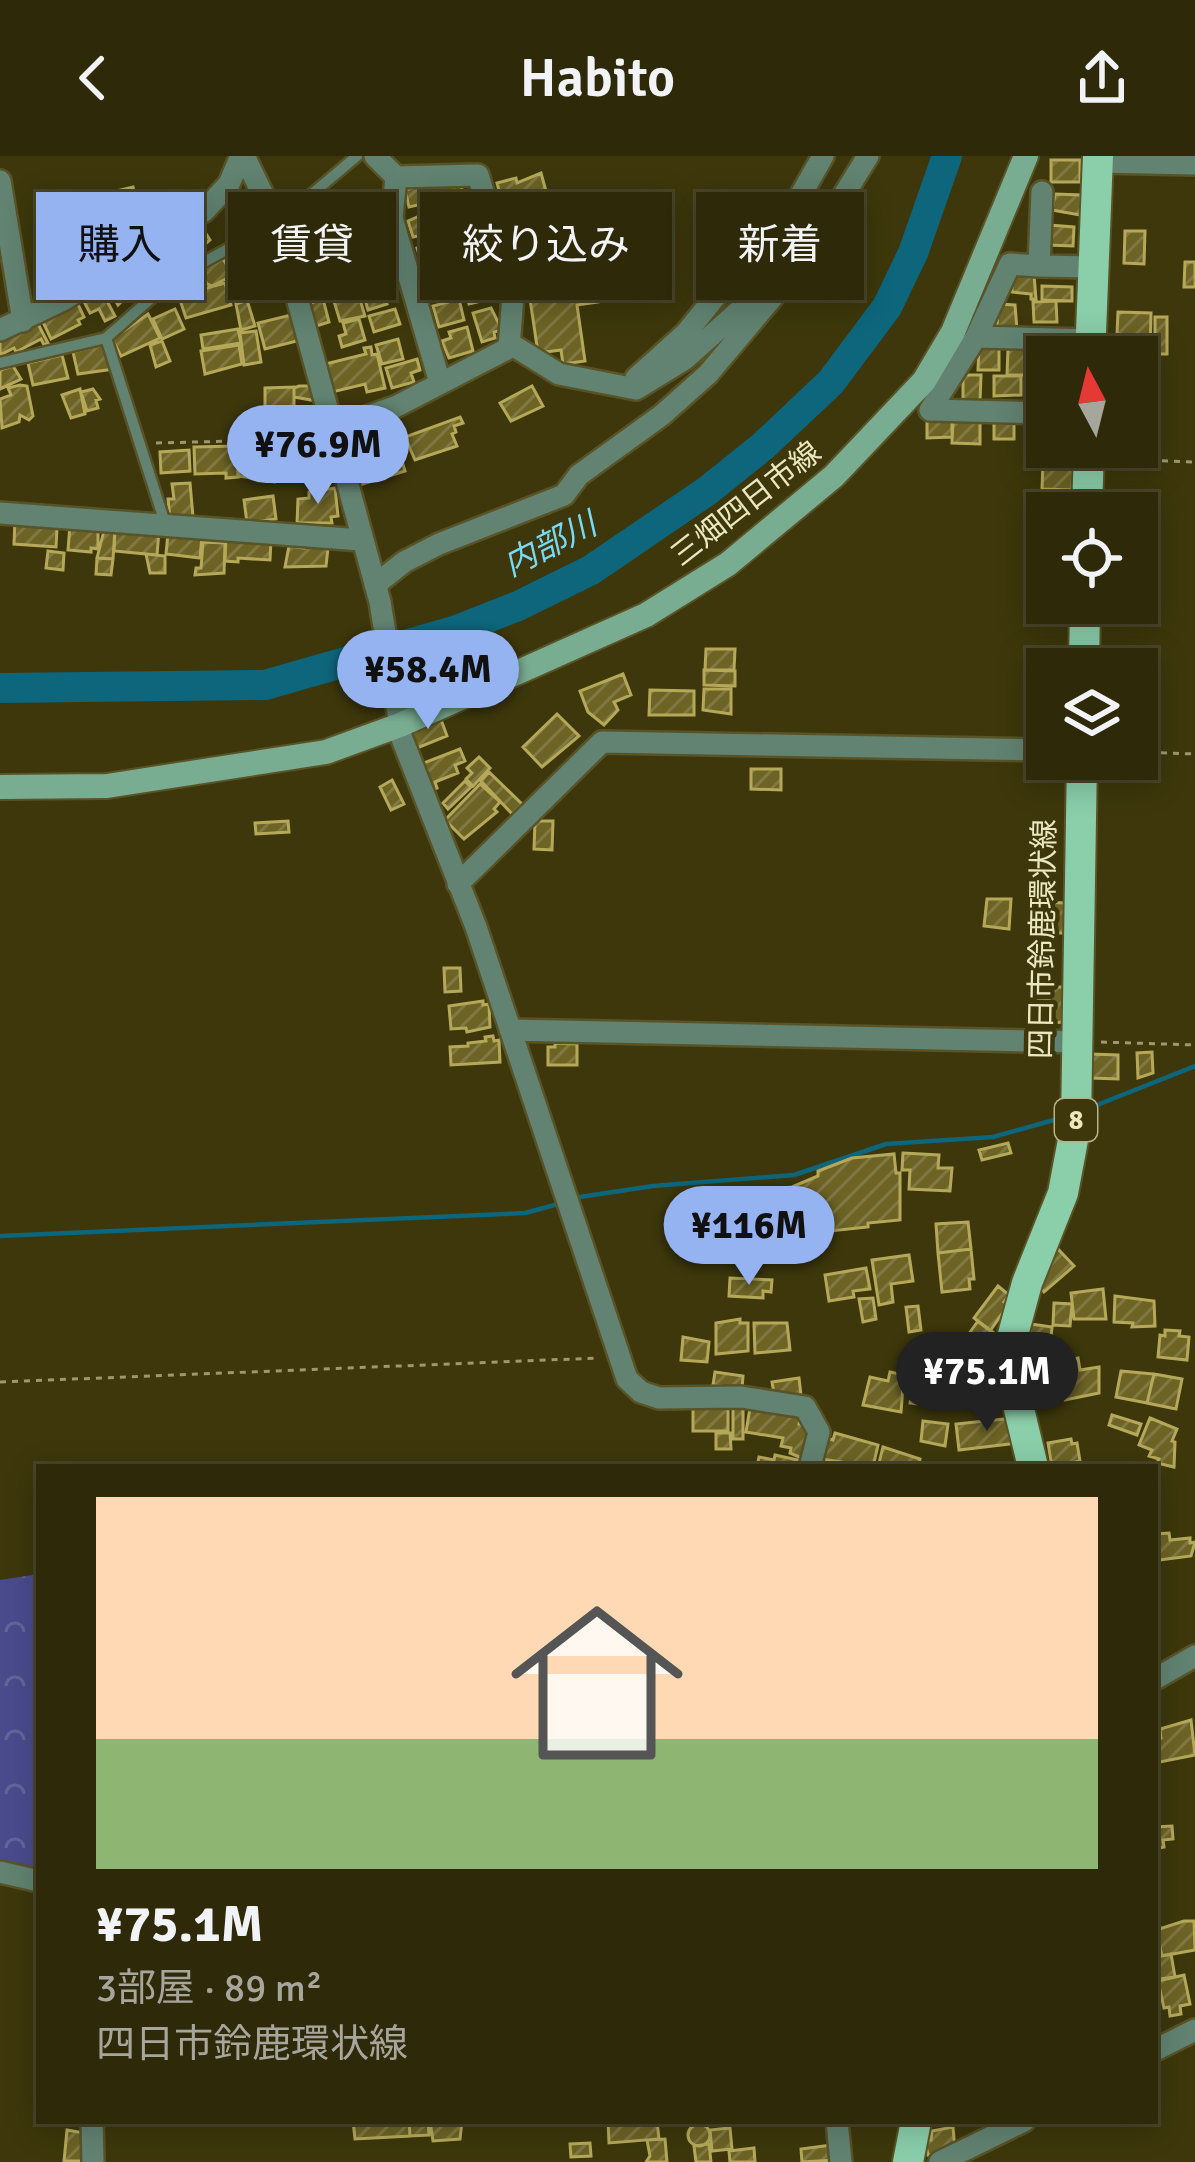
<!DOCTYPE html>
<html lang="ja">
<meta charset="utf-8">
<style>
:root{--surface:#2e2908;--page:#363112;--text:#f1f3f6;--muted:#a7a69c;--line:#494529;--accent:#95b2f1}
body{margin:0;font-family:Signika,"Noto Sans JP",sans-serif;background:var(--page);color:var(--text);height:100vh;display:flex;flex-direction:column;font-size:45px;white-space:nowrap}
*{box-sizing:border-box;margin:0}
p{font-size:39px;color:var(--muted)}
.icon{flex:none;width:66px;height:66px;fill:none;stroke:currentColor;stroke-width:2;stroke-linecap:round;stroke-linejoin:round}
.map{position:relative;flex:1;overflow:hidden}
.details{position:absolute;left:36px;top:1308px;width:1122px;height:660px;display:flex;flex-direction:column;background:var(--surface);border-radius:0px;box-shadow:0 6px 30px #0003,0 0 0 3px var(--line)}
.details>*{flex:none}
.guide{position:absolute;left:36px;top:36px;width:1125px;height:108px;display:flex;gap:24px}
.needle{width:78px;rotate:353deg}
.tools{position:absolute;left:1026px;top:180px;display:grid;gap:24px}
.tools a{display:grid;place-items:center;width:132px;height:132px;border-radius:0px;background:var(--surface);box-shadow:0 6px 30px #0003,0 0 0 3px var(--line);font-size:60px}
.price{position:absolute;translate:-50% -102px;padding:0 27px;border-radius:42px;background:var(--accent);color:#111;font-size:39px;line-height:78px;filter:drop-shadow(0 3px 6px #0008)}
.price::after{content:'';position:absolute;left:50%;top:72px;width:36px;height:27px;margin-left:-18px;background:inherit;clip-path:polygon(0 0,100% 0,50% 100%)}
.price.on{background:#222;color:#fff}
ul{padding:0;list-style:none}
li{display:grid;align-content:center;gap:24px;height:636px;padding:0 60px}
li span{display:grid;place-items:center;height:372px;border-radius:0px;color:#555}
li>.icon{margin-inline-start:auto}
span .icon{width:216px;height:216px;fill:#fffc;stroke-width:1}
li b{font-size:51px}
.pill{padding:0 42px;border-radius:0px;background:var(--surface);box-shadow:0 6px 30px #0003,0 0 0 3px var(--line);font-size:42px;line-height:108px}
.pill.on{background:var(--accent);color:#111}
header{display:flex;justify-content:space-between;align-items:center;height:156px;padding:0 60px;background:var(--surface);font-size:54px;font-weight:600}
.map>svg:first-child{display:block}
.forest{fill:url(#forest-crowns)}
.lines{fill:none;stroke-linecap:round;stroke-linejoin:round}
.stream{stroke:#0d667c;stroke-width:4.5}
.river{stroke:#0d667c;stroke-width:30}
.building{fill:url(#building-hatch);stroke:#b5a959;stroke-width:3}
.lane-casing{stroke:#595328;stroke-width:15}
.street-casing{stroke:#595328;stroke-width:26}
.secondary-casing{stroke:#595328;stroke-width:28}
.primary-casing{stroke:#595328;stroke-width:34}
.path{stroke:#9d986e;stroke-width:3;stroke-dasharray:6 6;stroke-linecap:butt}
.lane{stroke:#628371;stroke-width:10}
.street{stroke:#628371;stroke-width:21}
.secondary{stroke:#79ad91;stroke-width:24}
.primary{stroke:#8aceaa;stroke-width:30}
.labels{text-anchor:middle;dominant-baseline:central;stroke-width:9;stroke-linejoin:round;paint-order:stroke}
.shield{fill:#3d370b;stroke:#b8b28a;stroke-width:3}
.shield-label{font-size:27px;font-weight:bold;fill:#ece7c0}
.street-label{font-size:30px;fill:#ece7c0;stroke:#3d370b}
.water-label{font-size:33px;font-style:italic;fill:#78d9f7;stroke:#3d370b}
</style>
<header><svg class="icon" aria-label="back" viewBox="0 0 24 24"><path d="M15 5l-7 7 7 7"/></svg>Habito<svg class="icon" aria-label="share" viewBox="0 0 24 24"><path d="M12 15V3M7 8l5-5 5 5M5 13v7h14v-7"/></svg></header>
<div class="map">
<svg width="1195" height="2006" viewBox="0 0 1195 2006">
<defs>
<pattern id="forest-crowns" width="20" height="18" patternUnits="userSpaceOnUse" patternTransform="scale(3)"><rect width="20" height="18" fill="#4a4b8d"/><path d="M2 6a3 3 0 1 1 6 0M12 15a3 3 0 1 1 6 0" fill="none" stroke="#64659b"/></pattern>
<pattern id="building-hatch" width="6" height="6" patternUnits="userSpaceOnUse" patternTransform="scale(3)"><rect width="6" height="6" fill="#6c6325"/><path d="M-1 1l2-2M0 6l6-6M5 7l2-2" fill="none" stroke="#817943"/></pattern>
</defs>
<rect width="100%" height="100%" fill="#3d370b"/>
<path class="forest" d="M39,1418v295l-39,-9v-280z"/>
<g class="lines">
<path class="stream" d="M1092,951l103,-41
M573,1042l80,-12 141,-11 92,-31 107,-7 68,-19
M0,1080l525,-23 37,-10"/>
<path class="river" d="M0,532l265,-3 189,-54 64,-25 73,-36 116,-79 55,-44 69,-65 56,-75 26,-54 34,-97"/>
</g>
<path class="building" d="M1051,4h29v22h-29z
M541,17l6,22 -44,10 -6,-22 19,-5 1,5z
M460,26l6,22 -21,5 -6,-22z
M426,28l5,18 -22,5 -4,-17z
M133,31l5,20 -16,4 -6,-20z
M1055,38l26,1 -1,20 -28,-5z
M115,40l4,16 -16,3 -3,-16z
M306,49l9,12 -30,19 -4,-12z
M433,54l6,22 -26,5 -5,-16z
M469,56l5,17 -22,6 -5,-17z
M644,60l4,17 -37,7 -4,-17z
M198,65l12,19 -21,18 -3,-4 -9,6 -11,-17z
M308,69l1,5 8,-2 9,37 -10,2 -3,-13 -21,5 -6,-23 15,-4 -2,-5z
M1049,69l25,2 -1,19 -25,-1z
M366,71l9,18 -27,7 -5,-20z
M1125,75h20l-1,33 -20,-1z
M270,77l5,11 -21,11 -6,-11z
M441,85l6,20 -24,7 -6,-20z
M657,85l6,40 -19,3 -1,-11 -5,1 1,5 -13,2v-5l-22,4 -4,-30z
M590,86l8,60 -21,3 8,56 -22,3 -2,-14 -23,3 -12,-81 20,-3 -1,-10 23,-4 -2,-10z
M154,93l16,27 -26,13 -15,-25z
M475,93l6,21 -20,5 -6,-21z
M276,97l7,28 -40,11 -7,-29z
M370,101l5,18 6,-2 2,4 -26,7 -6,-22z
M223,103l10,16 -21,11 -5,-2 -7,-13z
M1185,106h10v25h-11z
M129,108l11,19 -22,22 -15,-26z
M452,113l5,19 -28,8 -5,-19z
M190,119l5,9 -6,4 3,4 33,-9 6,22 -45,13 -11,-33z
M490,119l5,13 -7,4 2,7 -21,5 -6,-22z
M1012,119h22l2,24h-5v-5l-19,-2z
M389,126l3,11 -8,2 3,9 -19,6 -6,-21z
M98,128l17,32 -10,5 -6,-12 -9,4 -10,-19z
M1042,130l30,1v14l-30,-1z
M358,137l7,23 -25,5 -7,-23z
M323,143l6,23 -19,6 -6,-23z
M459,143l5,21 -25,7 -6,-21z
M76,144l8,17 -6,3 2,4 -29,15 -10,-21z
M247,144l8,26 -14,4 -5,-26z
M1056,145l1,21h-23l-1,-20z
M998,148l17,1 2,25 -20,-1z
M491,152l11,22 -8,2 1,6 -13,4 -9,-29z
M175,153l9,20 -22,10 -9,-20z
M395,153l5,15 -26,8 -5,-16z
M1118,156l33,1 -1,40 -17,-1 -5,-17 -11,-1z
M148,158l12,24 -39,18 -9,-17z
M295,158l6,26 -36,9 -7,-26z
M1155,161h12v37h-12z
M359,163l6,21 -23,7 -3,-11 7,-2 -3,-11z
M36,164l12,23 -4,2 -3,-6 -25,13 -2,-4 -14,7v-19z
M467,171l6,24 -24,7 -7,-17 9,-3 -2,-6z
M238,173l3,14 -38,6 -2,-14z
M256,175l5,31 -17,3 -4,-32z
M398,183l5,20 -21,5 -6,-19z
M162,185l8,20 -14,6 -6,-22z
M105,188l9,25 -36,5 -5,-22z
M239,189l3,19 -37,10 -4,-23z
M371,191l1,8 5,-1 8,34 -18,4 -2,-8 -37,9 -7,-28 45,-11 -2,-6z
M979,191h20v23h-21z
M1029,191v28h-22l1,-26z
M62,199l6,23 -35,7 -5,-22z
M1118,200h33v23h-14v-22z
M417,203l3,11 -9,3 3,9 -22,6 -6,-20z
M13,210l8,13 -21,10v-19z
M963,219h18l-1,27 -17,-1z
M994,220h27v19l-27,1z
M20,229l7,1 6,30 -4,4 -9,-5 -1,7 -17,6 -2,-29 11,-4 -3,-7z
M299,230h14l4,15 -23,-4v-9z
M532,230l11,20 -32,15 -11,-18z
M294,231v21l-29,1v-21z
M80,233l5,25 -14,4 -9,-23z
M93,233l7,10 -4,1 2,8 -11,3 -6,-19z
M460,261l3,6 -9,3 2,6 -4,2 5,12 -42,14 -10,-23z
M394,263l9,25 -47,17 1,4 -8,3 -10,-29z
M927,263h25v18l-25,1z
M980,264v24l-28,-1 1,-22z
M994,264l20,2v17h-20z
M322,268l1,11 -32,1v-11z
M270,286l4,40 -35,-6v-33z
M318,286l7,2 -1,28h-7l-1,7h-10l-1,-6 -32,-4 1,-24z
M237,290l1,31 -12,1v-5l-31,1 -1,-27z
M189,294l1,21 -29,2 -1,-21z
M399,295l6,20 -49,15 -3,-11 14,-4 -3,-9z
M1043,306l30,1 -1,27 -30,-1z
M190,327l3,34 -23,2 -2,-20h6l-2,-15z
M335,332l3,28 -7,1 1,6h-35l1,-24 11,-1v-6z
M273,340l3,23 -29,4 -3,-23z
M15,363l42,9 -1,19 -42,-3z
M70,369l28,3v21l-7,-1v4l-23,-2z
M105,371l10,1 -2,31 -16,-1z
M115,375h44l-2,24 -43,-4z
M168,377l34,3 -2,22 -34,-4z
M226,381l45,3 -1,20 -32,-2v4l-13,-1z
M203,386l22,1 -1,30 -29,2 1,-7h5z
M304,389l24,3 -2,18 -41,1 4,-21 15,2z
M48,395l16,2 -1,17 -17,-2z
M146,398l19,2v17h-15z
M97,402l16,1 -2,16 -15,-1z
M706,493h29l-1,21h-29z
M704,514l31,1v15l-31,-1z
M623,518l8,21 -17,7 4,8 -14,15 -16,-13 -8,-21z
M704,533h27v25l-28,-4z
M650,534l44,1v24h-45z
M557,558l22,22 -37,31 -19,-20z
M440,561l7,19 -30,12 -7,-19z
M460,593l5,12 -10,4 3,8 -23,9 2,6 -6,2 -10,-26z
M479,601l11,11 -17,18 -7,-7 6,-6 -5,-5z
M751,613h30v21l-30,-1z
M489,616l35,34 -10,10 -33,-35z
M392,624l12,24 -13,6 -11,-23z
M465,625l6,6 -23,22 -5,-6z
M480,628l20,18 -6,7 3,3 -33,27 -19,-19z
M288,665l1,11 -33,2 -1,-11z
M535,665h18l-1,29 -18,-1z
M987,743h24l-2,30 -25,-3z
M1032,746l36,1v30h-36z
M1033,808h17v24h-17z
M444,812h16l1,23 -16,1z
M1049,831h19l-2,35 -36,2 1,-24h18z
M483,845v4l6,-1 1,23 -23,5 -1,-4 -15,1 -2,-23z
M493,880l1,5 5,-1 1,22 -49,3 -1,-18 18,-1v-3l18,-2 -1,-4z
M555,887l22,1v21h-29v-18h7z
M1152,896l1,21 -15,5 -1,-25z
M1090,898l28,1v24l-28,-1z
M1008,987l3,10 -29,7 -3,-10z
M903,997l36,2 -1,13h14l-2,23 -41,-2 1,-19h-8z
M894,998l2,19h4v47l-32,3v4l-96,10 -4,-48 24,-2 26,-11v-5l34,-13z
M968,1066l3,27 -33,4 -2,-29z
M971,1093l3,30h-5l1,10 -28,3 -4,-39z
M1058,1093l16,17 -30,26 -6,-7 12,-30z
M909,1099l4,26 -22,3 2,18 -14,3 -7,-45z
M866,1112l4,21 -17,2 1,6 -25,4 -4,-26z
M730,1122l42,2 -1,12 -8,-1v7l-34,-2z
M998,1130l11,9 -5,7 4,3 -18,26 -16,-13z
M1103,1133l3,30h-32l-3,-26z
M1115,1140l39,5 1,25 -23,1 1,-4 -19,-1z
M873,1142l3,21 -13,3 -4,-23z
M1054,1147l18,1 -2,22 -17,-1z
M918,1150l3,24 -12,2 -3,-25z
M740,1163v4h8v28l-32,3v-31z
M978,1165l16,12 -2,26 -24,-24z
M754,1167h33l3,27 -35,3z
M1031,1168l21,3 -3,32 -22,-3z
M1165,1174l15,1 -1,5 10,1 -2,23 -29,-3 2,-22 5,1z
M683,1181l26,5 -2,20 -26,-2z
M1078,1202l2,12 19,-3v26l-34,7 -4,-38z
M916,1206l23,3 -6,41 -23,-3z
M941,1209l43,3 -1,22 -43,-3z
M1054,1215l3,24 -28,4 -3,-24z
M1121,1215l33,3 -7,29 -31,-6z
M715,1216l28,4 -1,13 -29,-4z
M890,1216l14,3 -3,37 -38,-7 7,-28 18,4z
M1154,1218l28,5 -6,30 -29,-6z
M799,1222l2,17 -26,4 -3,-17z
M997,1227l5,19 -13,4 -5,-19z
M728,1251v24h-35v-23z
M733,1251h10v32h-10z
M750,1252l51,8 -2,8 10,2 -5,33 -14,-6 1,-5 -10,-2 2,-8 -37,-6z
M1112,1259l29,9 -4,11 -28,-10z
M1014,1262l4,25 -59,7 -3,-26z
M1150,1262l27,11 -5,12 3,1 -1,25 -17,-4 2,-4 -10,-3 3,-6 -13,-5z
M923,1265l25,3 -3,22 -24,-5z
M716,1277h14l1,16h-15z
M835,1277l43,12 -5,22 -51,-8 5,-21 6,2z
M1071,1283l1,5 5,-1 3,18 -28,6 -4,-24z
M883,1291l37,12 -2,8h-40z
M775,1299l27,6 -1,6h-44l2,-10 15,3z
M1169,1377l1,7 20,-2v5l5,-1 -4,14 -32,4 -4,-26z
M1191,1564l4,35 -40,8v-24l6,-1 -1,-9z
M1172,1670l1,13 -10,1 1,7 -9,2v-22z
M1184,1765h10l1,29 -33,6 -6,-26z
M1171,1798l4,23 -16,2 -4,-22z
M1184,1819l6,29 -10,2 1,8 -11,2 -1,-9 -5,1 -6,-27z
M353,1965h56l1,15 -55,3z
M409,1965h19l1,14 -19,1z
M430,1965h32l-2,18 -27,2z
M608,1965h49l2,18 -50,4z
M688 1979a11 11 0 1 1 22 0a11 11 0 1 1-22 0Z
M953,1971l2,23 -27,5 -3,-14 6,-1 1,-9z
M730,1972l2,21 -20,2 -2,-21z
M67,1974l17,3v28h-20z
M665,1983l2,23h-21l4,-6 -3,-16z
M590,1987l1,13 -20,1 -1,-13z
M709,1988l2,18h-15l-2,-16z
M832,1989l2,15 -32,2 -1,-13z
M754,1992l1,14h-25l-1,-11z"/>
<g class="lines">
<g class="lane-casing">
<path id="lane" d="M106,182l59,185
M0,207l106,-25 67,-59 108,-59 76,-64"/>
</g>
<g class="street-casing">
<path id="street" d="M244,0l32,65 104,381 20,123
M1098,6l97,2
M396,21l-4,41 48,165
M0,25l23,140
M1042,36l-3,74 52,1
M1039,110l-29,-2 -34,73 -46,73 117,3
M507,121l64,-45 29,-6
M0,174l63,-30 141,-89 25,-27 12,-28
M976,181l114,3
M509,187l50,31 77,15 49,-30 91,-81
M636,222l50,-45 77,-95 19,-10 41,-72
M331,273l64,-22 114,-59 4,-53 -35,-120 -82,2 -21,-21
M0,357l361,27
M375,429l29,-23 35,-18 125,-49 15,-20 83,-60 46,-41 95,-113 65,-105
M397,570l79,201 151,452 14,13 18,6 82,-1 64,10 14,25 -9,35
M458,728l144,-142 445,8
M510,874l568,12
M1155,1523l40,-23
M0,1716l39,9
M1155,1894l40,-20
M92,1965l1,41
M837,1965l4,41
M940,2006l84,-41"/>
</g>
<g class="secondary-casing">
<path id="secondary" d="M0,631l107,-1 219,-34 74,-27 246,-110 82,-51 106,-88 90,-95 29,-49 73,-176"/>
</g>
<g class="primary-casing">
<path id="primary" d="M1090,201l8,-201
M1087,357l2,-66
M1084,513l1,-66
M1033,1311l-21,-87 -1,-38 16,-59 36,-90 13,-69 6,-365
M908,2006l8,-41"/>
</g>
<path class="path" d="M156,287l158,-4
M1114,303l81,3
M1137,596l58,2
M1101,886l94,3
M0,1226l598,-24"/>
<use href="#lane" class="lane"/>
<use href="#street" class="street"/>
<use href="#secondary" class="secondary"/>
<use href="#primary" class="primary"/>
</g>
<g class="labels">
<rect class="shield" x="1055" y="943" width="42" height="42" rx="9"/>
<g class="shield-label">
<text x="1076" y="964">8</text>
</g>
<g class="street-label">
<text transform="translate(746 348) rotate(-38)">三畑四日市線</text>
<text transform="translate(1043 783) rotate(-89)">四日市鈴鹿環状線</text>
</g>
<g class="water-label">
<text transform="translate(550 389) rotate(-27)">内部川</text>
</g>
</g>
</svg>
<div class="tools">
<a><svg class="needle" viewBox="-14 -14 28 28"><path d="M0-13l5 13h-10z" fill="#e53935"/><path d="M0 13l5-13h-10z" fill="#a7a69c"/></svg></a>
<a><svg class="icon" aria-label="locate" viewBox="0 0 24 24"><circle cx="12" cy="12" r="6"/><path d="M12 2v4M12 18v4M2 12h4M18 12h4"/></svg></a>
<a><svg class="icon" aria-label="layers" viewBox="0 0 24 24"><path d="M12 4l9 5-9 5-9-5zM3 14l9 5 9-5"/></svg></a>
</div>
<b class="price" style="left:318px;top:351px">¥76.9M</b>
<b class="price" style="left:428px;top:576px">¥58.4M</b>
<b class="price" style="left:749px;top:1132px">¥116M</b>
<b class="price on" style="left:987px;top:1278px">¥75.1M</b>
<div class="guide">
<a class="pill on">購入</a>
<a class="pill">賃貸</a>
<a class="pill">絞り込み</a>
<a class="pill">新着</a>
</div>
<section class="details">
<ul>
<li><span style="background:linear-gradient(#ffd9b3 65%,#8fb573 0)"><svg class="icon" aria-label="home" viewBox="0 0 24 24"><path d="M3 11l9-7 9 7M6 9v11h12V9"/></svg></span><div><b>¥75.1M</b><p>3部屋 · 89 m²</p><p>四日市鈴鹿環状線</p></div></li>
</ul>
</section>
</div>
